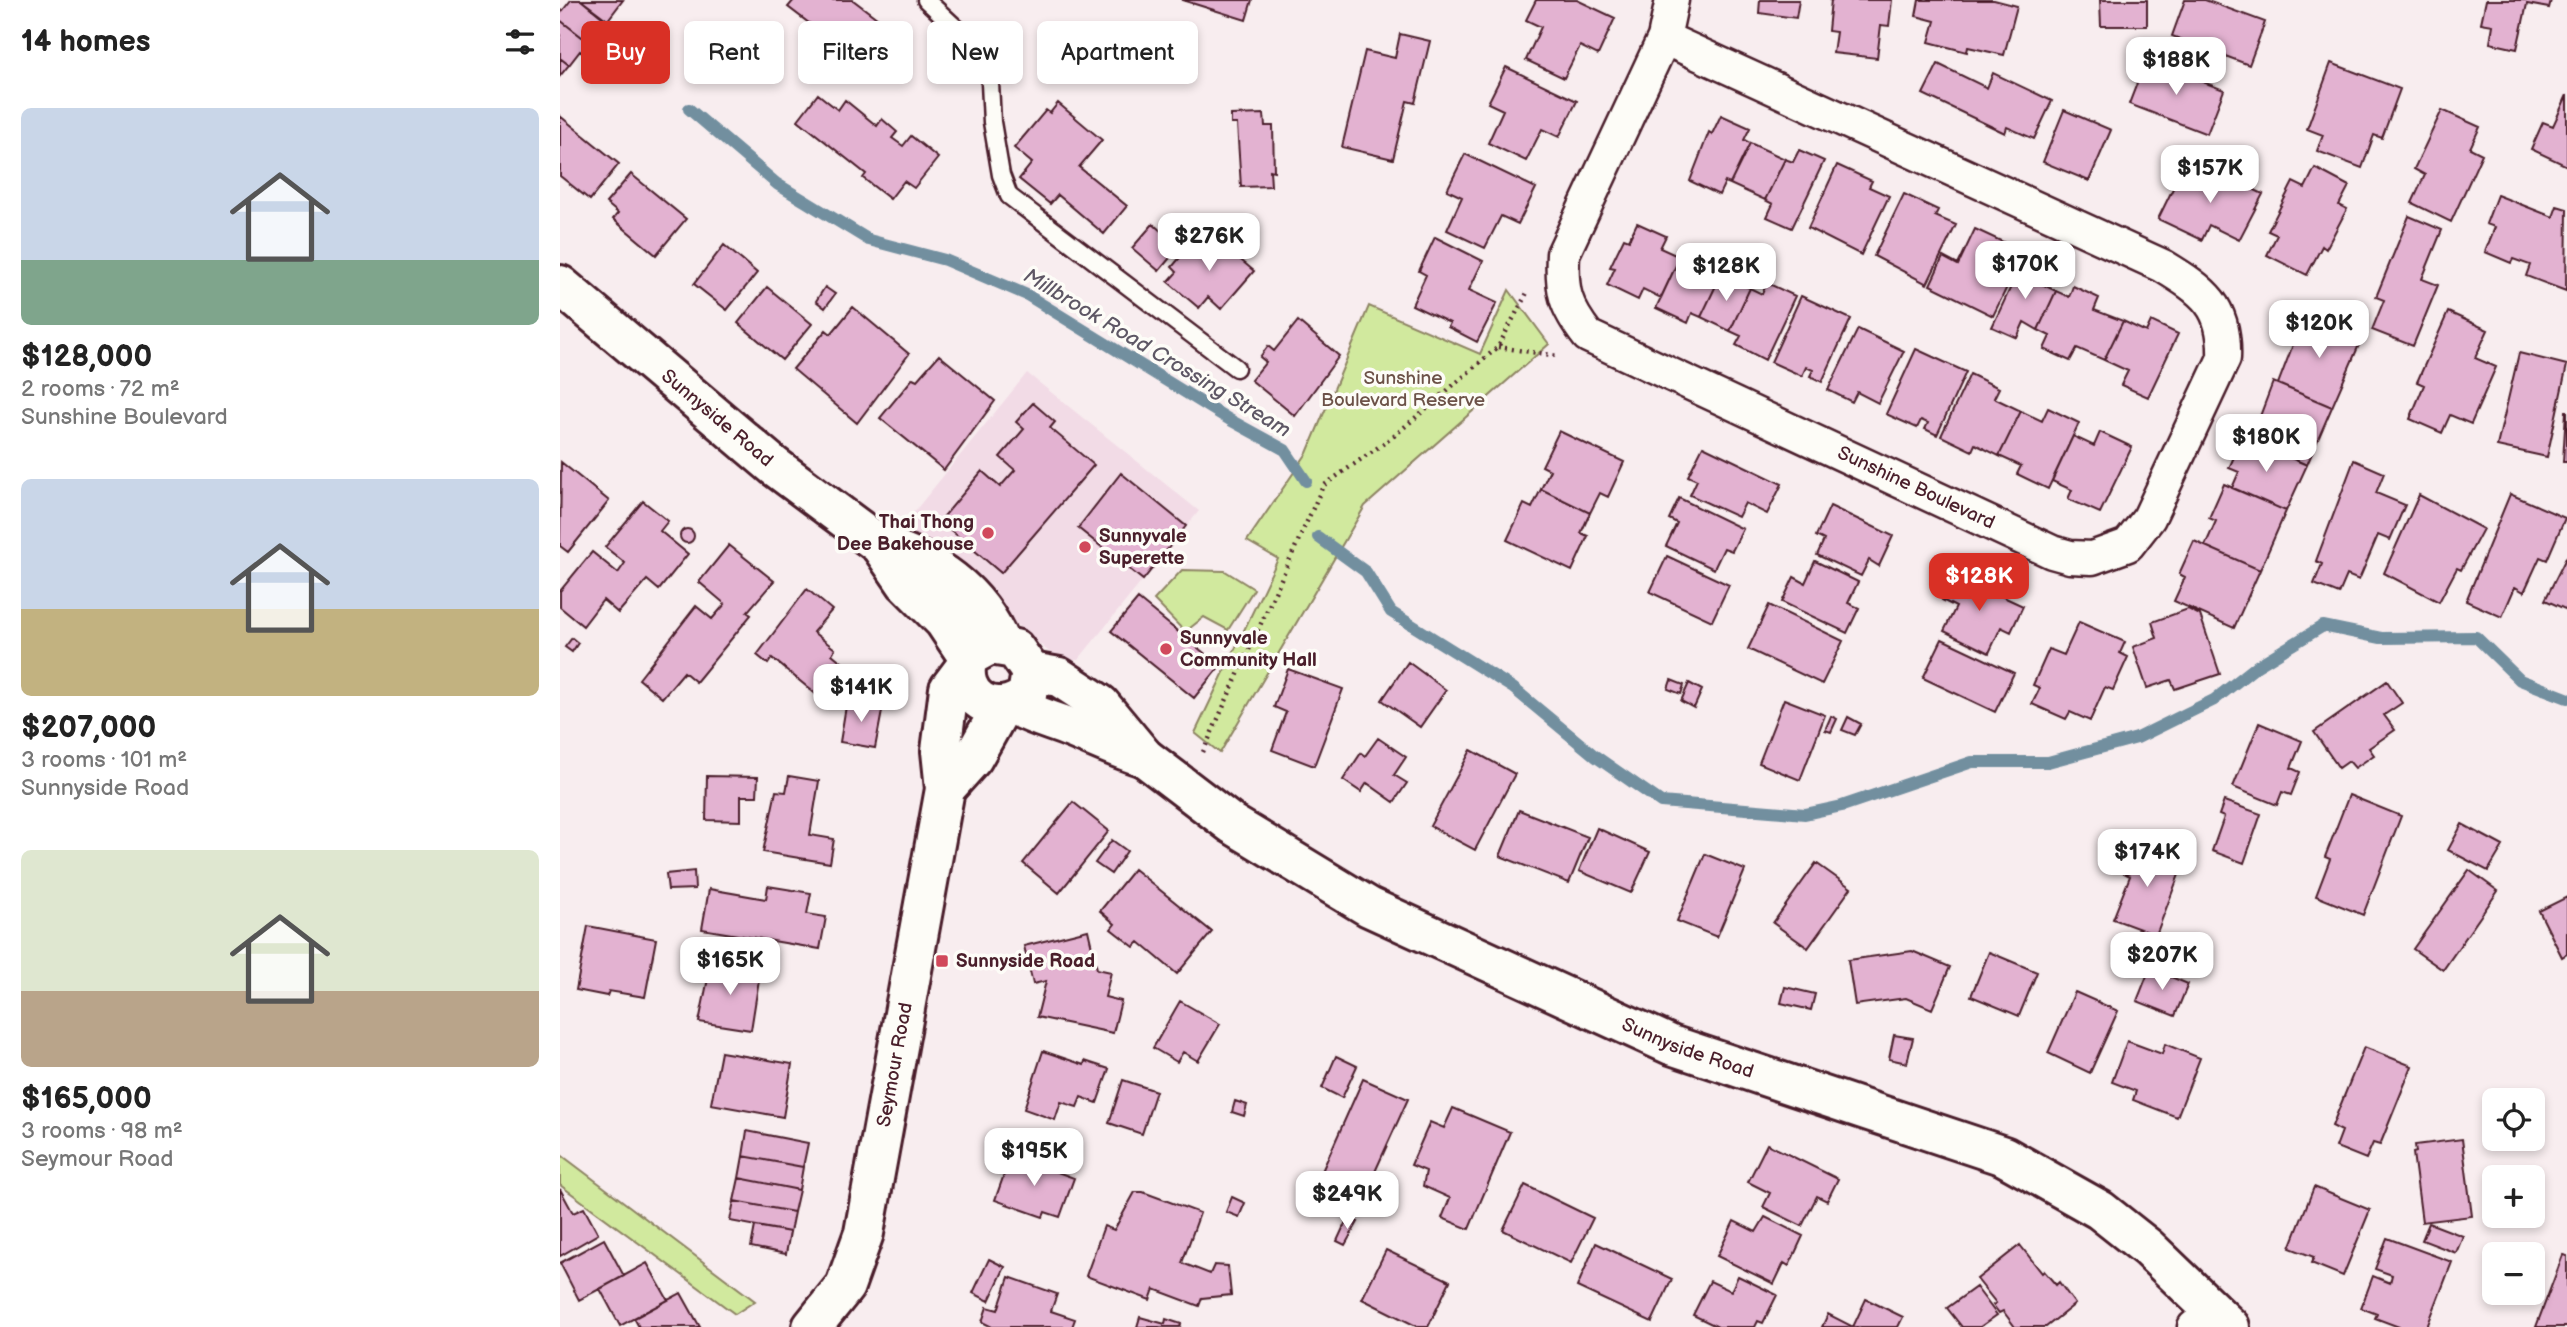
<!DOCTYPE html>
<meta charset="utf-8">
<style>
:root{--surface:#fff;--page:#f6f6f6;--text:#222;--muted:#767676;--accent:#d93025}
body{margin:0;font-family:"Balsamiq Sans",sans-serif;background:var(--page);color:var(--text);height:100vh;display:flex;flex-direction:column;font-size:26px;white-space:nowrap}
*{box-sizing:border-box;margin:0}
p{font-size:23px;color:var(--muted)}
.icon{flex:none;width:38px;height:38px;fill:none;stroke:currentColor;stroke-width:2;stroke-linecap:round;stroke-linejoin:round}
.map{position:relative;flex:1;overflow:hidden}
.panel{display:flex;flex-direction:column;background:var(--surface);width:560px}
.panel>*{flex:none}
.banner{position:absolute;left:21px;top:21px;width:665px;height:63px;display:flex;gap:14px}
.buttons{position:absolute;left:1922px;top:1088px;display:grid;gap:14px}
.buttons a{display:grid;place-items:center;width:63px;height:63px;border-radius:10px;background:var(--surface);box-shadow:0 4px 10px #0003;font-size:35px}
.price{position:absolute;translate:-50% -60px;padding:0 16px;border-radius:14px;background:#fff;color:#222;font-size:23px;line-height:46px;filter:drop-shadow(0 2px 4px #0008)}
.price::after{content:'';position:absolute;left:50%;top:42px;width:21px;height:16px;margin-left:-10px;background:inherit;clip-path:polygon(0 0,100% 0,50% 100%)}
.price.selected{background:var(--accent);color:#fff}
ul{padding:0;list-style:none}
li{display:grid;align-content:center;gap:14px;height:371px;padding:0 21px}
li span{display:grid;place-items:center;height:217px;border-radius:10px;color:#555}
li>.icon{margin-inline-start:auto}
span .icon{width:126px;height:126px;fill:#fffc;stroke-width:1}
li b{font-size:30px}
h2{display:flex;justify-content:space-between;align-items:center;height:84px;padding:0 21px;font-size:30px}
.tag{padding:0 24px;border-radius:10px;background:var(--surface);box-shadow:0 4px 10px #0003;font-size:24px;line-height:63px}
.tag.selected{background:var(--accent);color:#fff}
main{display:flex;flex:1;min-height:0}
.map>svg:first-child{display:block}
.built{fill:#f2dbe6}
.park{fill:#d1e99e;stroke:#8e8464;stroke-width:2}
.lines{fill:none;stroke-linecap:round;stroke-linejoin:round}
.stream{stroke:#728f9f;stroke-width:12}
.building{fill:#e3b2d1;stroke:#4a1f2b;stroke-width:2}
.lane-casing{stroke:#4a1f2b;stroke-width:21}
.street-casing{stroke:#4a1f2b;stroke-width:37}
.secondary-casing{stroke:#4a1f2b;stroke-width:44}
.path{stroke:#4a1f2b;stroke-width:4.5;stroke-dasharray:2 5;stroke-linecap:butt}
.lane{stroke:#fdfcf7;stroke-width:16}
.street{stroke:#fdfcf7;stroke-width:32}
.secondary{stroke:#fdfcf7;stroke-width:38}
.poi-dot{fill:#d1495b;stroke:#fdfcf7;stroke-width:2.5}
.labels{text-anchor:middle;dominant-baseline:central;stroke-width:7;stroke-linejoin:round;paint-order:stroke}
.park-label{font-size:19px;fill:#6c5248;stroke:#fdfcf7}
.street-label{font-size:19px;fill:#4a1f2b;stroke:#fdfcf7}
.poi-label{font-size:19px;font-weight:bold;fill:#4a1f2b;stroke:#fdfcf7;text-anchor:start}
.water-label{font-size:21px;font-style:italic;fill:#5e5765;stroke:#fdfcf7}
</style>
<main>
<section class="panel">
<h2>14 homes<svg class="icon" aria-label="filters" viewBox="0 0 24 24"><path d="M4 7h16M4 17h16"/><circle cx="9" cy="7" r="2"/><circle cx="15" cy="17" r="2"/></svg></h2>
<ul>
<li><span style="background:linear-gradient(#c9d6e8 70%,#7fa58c 0)"><svg class="icon" aria-label="home" viewBox="0 0 24 24"><path d="M3 11l9-7 9 7M6 9v11h12V9"/></svg></span><div><b>$128,000</b><p>2 rooms · 72 m²</p><p>Sunshine Boulevard</p></div></li>
<li><span style="background:linear-gradient(#c9d6e8 60%,#c2b280 0)"><svg class="icon" aria-label="home" viewBox="0 0 24 24"><path d="M3 11l9-7 9 7M6 9v11h12V9"/></svg></span><div><b>$207,000</b><p>3 rooms · 101 m²</p><p>Sunnyside Road</p></div></li>
<li><span style="background:linear-gradient(#dfe7d0 65%,#b9a48a 0)"><svg class="icon" aria-label="home" viewBox="0 0 24 24"><path d="M3 11l9-7 9 7M6 9v11h12V9"/></svg></span><div><b>$165,000</b><p>3 rooms · 98 m²</p><p>Seymour Road</p></div></li>
</ul>
</section>
<div class="map">
<svg width="2007" height="1327" viewBox="0 0 2007 1327">
<rect width="100%" height="100%" fill="#f8edef"/>
<filter id="ink" filterUnits="userSpaceOnUse"><feTurbulence type="fractalNoise" baseFrequency=".0143" numOctaves="2"/><feDisplacementMap in="SourceGraphic" scale="14" xChannelSelector="R" yChannelSelector="G"/><feConvolveMatrix kernelMatrix="1 2 1 2 8 2 1 2 1" color-interpolation-filters="sRGB"/></filter>
<g filter="url(#ink)">
<path class="built" d="M467,373l172,138 -121,149h-19l-158,-132z"/>
<path class="park" d="M949,290l40,54 -184,162 -145,247 -25,-20 83,-174 -31,-18 60,-88 62,-147 111,48z
M622,570l43,1 29,18 -26,41 -24,-13 -19,15 -31,-32z
M0,1154l195,147 -20,13 -175,-129z"/>
<g class="lines">
<path class="stream" d="M129,109l88,75 92,56 76,20 82,35 203,125 55,30 21,31
M758,537l48,35 25,40 122,76 82,68 66,46 144,12 37,-8 130,-44h76l89,-24 77,-38 43,-34 66,-40 58,12 95,-1 44,43 47,18"/>
</g>
<path class="building" d="M11,0h10l41,31 -5,6 5,4 -6,8 -5,-4 -7,9 -44,-34v-6z
M21,0h42l-16,21z
M234,0h59l33,25 -26,37 -72,-55z
M622,0h70l-6,20z
M976,0h41l38,18 -17,37 -18,-9 -16,32 -38,-18 15,-33 -15,-7z
M1200,0h39l-3,18 -37,-5z
M1271,0h61l-3,26 -8,-1 -4,33 -44,-5 3,-21 -8,-1z
M1359,0h75l23,6 -13,49 -36,-8 -1,5 -38,-10 6,-21 -19,-5z
M1540,0h47v26h-46z
M1625,0h20l60,22 -16,43 -77,-29z
M1926,0h65l-2,8 -22,-4 -10,45 -27,-6 3,-18 -12,-2z
M0,20l44,34 -8,10 -16,-13 -11,14 -9,-7z
M840,34l30,7 -15,62 -8,-2 -14,58 -51,-12 23,-96 30,7z
M0,58l9,7 -9,11z
M1586,60l78,30 -17,44 -78,-30z
M1771,63l69,26 -18,49 -8,-3 -12,33 -45,-17 6,-16 -16,-6z
M1378,64l49,24 6,-15 59,28 -18,38 -27,-12 -2,6 -82,-39z
M946,67l71,34 -18,36 -17,-8 -16,32 -38,-18 15,-33 -15,-7z
M258,94l20,16 7,-10 32,26 5,-7 15,13 -5,6 11,8 8,-10 27,22 -24,30 -10,-7 -14,18 -27,-21 3,-4 -68,-54z
M2007,95v71l-36,-17 12,-27 10,4z
M498,103l44,37 -23,27 48,39 -23,28 -46,-39 -8,9 -31,-25 13,-16 -18,-15 32,-38 4,3z
M1504,110l47,20 -22,51 -46,-19z
M1882,110l38,17 -10,21 12,6 -31,68 -39,-19 13,-28 -11,-6z
M704,114l1,12h8l1,45 -4,-1 1,16 -30,1 -4,-63h-6v-9z
M1161,115l29,13 -6,12 6,3 -20,41 -5,-2 -6,13 -29,-14 19,-49 3,2z
M0,116l59,48 -29,36 -30,-24z
M1190,143l35,16 -20,41 -35,-16z
M1239,150l25,11 -32,67 -25,-11 6,-13 -8,-4 20,-41 8,3z
M905,154l71,34 -18,36 -17,-8 -16,32 -38,-18 15,-33 -15,-7z
M1277,165l35,16 -3,6 20,9 -28,59 -53,-27z
M1755,168l34,18 -10,19 8,4 -21,40 -4,-3 -15,29 -40,-20 10,-20 -9,-4 25,-49 12,6z
M1652,169l51,25 -24,46 -30,-15 -7,15 -44,-21 24,-49 23,13z
M71,174l55,45 -30,36 -43,-36 5,-6 -12,-10z
M1344,194l34,16 -3,6 21,9 -29,59 -53,-28z
M1937,195l56,22 4,-11 10,3 -1,82 -40,-15 4,-11 -17,-6 -2,4 -26,-11 10,-25 -9,-3z
M1849,216l33,14 -20,49 16,6 -25,61 -41,-16 12,-30 -8,-3z
M1077,223l29,13 -6,12 20,9 -19,41 -18,-9 -5,11 -31,-15 8,-17 -5,-1 14,-29 5,2z
M593,224l26,23 -20,24 -27,-23z
M1415,229l28,13 -5,10 5,-3 18,9 -28,58 -63,-31 13,-28 15,8z
M639,235l7,7 5,-7 43,36 -33,38 -13,-12 -9,11 -31,-26 9,-10 -5,-5z
M875,237l48,24 -14,29 28,13 -20,39 -29,-15 2,-4 -38,-18 14,-30 -7,-4z
M1126,244l29,14 -5,11 11,6 -20,42 -9,-4 -4,10 -32,-15z
M164,245l33,28 -30,37 -33,-26z
M1463,261l25,12 -6,11 14,7 -18,39 -14,-8 -7,16 -25,-11z
M1161,275l29,13 -20,43 -29,-14z
M1207,283l28,13 -30,64 -29,-15 5,-9 -11,-5 20,-43 12,6z
M1513,286l26,12 -5,12 29,11 -19,39 -27,-12 -7,13 -26,-12 6,-13 -12,-6 18,-39 13,6z
M207,287l45,37 -30,36 -44,-37z
M265,287l10,7 -10,14 -9,-7z
M1241,296l50,23 -29,63 -12,-6 3,-6 -7,-3 -4,9 -31,-14z
M293,307l56,47 -52,69 -64,-54 33,-39 5,4z
M1888,312l40,18 -13,28 21,9 -25,57 -21,-9 -8,18 -32,-14 14,-34 -7,-3z
M1745,313l57,25 -30,69 -54,-23z
M738,321l41,35 -44,60 -44,-36 15,-18 -6,-5 8,-11 6,5z
M1563,321l23,11 5,-11 27,13 -30,63 -27,-12 7,-14 -24,-11z
M1298,329l46,22 -26,52 -21,-11 -5,10 -24,-12z
M1356,349l50,23 -29,63 -12,-6 3,-6 -7,-3 -4,8 -31,-14z
M1959,353l48,12 -20,92 -50,-11z
M379,355l56,46 -51,69 -64,-52 33,-40 4,2z
M1410,374l29,14 -5,10 27,13 -22,45 -24,-12 -3,7 -31,-15z
M1713,382l59,25 -25,58 -56,-25z
M473,403l22,19 -5,6 44,37 -93,108 -61,-52 42,-50 18,16 15,-17 -15,-13 24,-28 -8,-7z
M1488,408l31,15 -31,66 -31,-15 4,-8 -22,-10 22,-45 21,10z
M2006,411h1v51h-4z
M999,431l65,31 -16,35 -8,-4 -10,20 -49,-24 9,-19 -8,-4z
M1540,432l32,15 -32,66 -32,-14 4,-9 -20,-9 21,-45 21,10z
M1683,437l64,28 -21,46 -54,-23 7,-16 -10,-4z
M1143,446l79,38 -15,30 -22,-11 -7,14 -48,-22 7,-15 -9,-4z
M1794,460l30,13 -8,20 29,12 -15,35 -12,-5 -19,45 -12,-5 -8,19 -25,-10 8,-20 -6,-3z
M1,462l48,39 -41,51 -8,-6z
M561,473l65,53 -43,54 -65,-52z
M1664,484l62,27 -26,59 -55,-24 11,-25 -7,-3z
M981,489l49,24 -9,20 7,3 -16,35 -65,-31 17,-36 8,4z
M1950,494l55,24 -18,42 -7,-3 -16,35 -9,-5 -13,30 -36,-16z
M1859,495l64,34 -22,41 -4,-2 -18,34 -55,-29z
M1119,498l64,31 -11,22 -8,-3 -10,21 -48,-23 11,-23 -8,-4z
M83,501l25,20 -8,10 28,23 -29,36 -12,-10 -29,33 -15,-13 -20,26 -23,-19v-16l32,-39 26,21 7,-10 -20,-16z
M1270,506l63,30 -14,30 -10,-6 -8,16 -44,-21 7,-15 -8,-4z
M120 536a7 7 0 1 1 14 0a7 7 0 1 1-14 0Z
M1634,541l66,29 -26,58 -60,-27 11,-24 -6,-3z
M169,545l45,36 -27,31 4,3 -55,67 -12,-10 -22,26 -23,-19 57,-73 16,13 13,-15 -26,-22z
M1107,556l62,29 -17,36 -62,-29z
M2007,556v54l-22,-10z
M1255,561l43,21 -10,21 11,5 -12,25 -65,-31 12,-25 11,6z
M1394,574l69,32 -12,26 -10,-5 -12,26 -45,-22 12,-24 -14,-7z
M247,589l25,21 -19,22 22,17 -3,5 17,14 -26,32 -51,-42 -4,6 -11,-9z
M578,599l82,67 -26,32 -83,-67z
M1209,605l74,36 -21,43 -74,-35z
M1628,609l12,6 20,59 -45,15 -4,-9 -24,8 -14,-41 24,-9 -5,-16z
M1519,622l46,20 -5,11 8,4 -15,33 -8,-3 -15,34 -20,-9 -4,7 -34,-15 8,-16 -7,-3 16,-36 15,6z
M12,638l6,5 -6,9 -7,-5z
M1382,639l72,34 -19,39 -72,-34z
M848,662l38,28 -26,37 -38,-27z
M728,669l55,20 -29,77 -42,-16 14,-38 -12,-5z
M1111,680l13,5 -3,9 -13,-5z
M1827,681l15,22 -18,12 11,15 -26,18 5,7 -19,13 -6,-7 -10,7 -25,-36z
M1129,683l13,7 -8,18 -13,-7z
M1224,699l41,16 -25,65 -41,-17z
M287,700l36,6 -8,42 -35,-6z
M1271,716l6,3 -6,13 -6,-2z
M1288,717l13,7 -6,11 -13,-5z
M1699,723l43,18 -11,27 9,4 -9,23 -9,-3 -5,13 -44,-18z
M818,738l28,19 -12,18 13,8 -13,19 -27,-19 -6,9 -18,-12 18,-27 4,3z
M911,750l44,24 -40,76 -45,-24z
M147,776l51,1 -1,19h-16v25l-35,-1z
M229,776l30,5 -9,54 24,4 -4,24 -67,-11 13,-61 10,1z
M1789,795l52,21 -38,99 -47,-19 14,-37 -5,-2z
M1664,801l37,13 -17,49 -32,-12 12,-34 -5,-2z
M513,802l36,29 -50,62 -36,-30z
M959,810l69,27 -19,46 -69,-27z
M1902,824l41,22 -15,25 -40,-21z
M1037,828l53,24 -19,41 -52,-22z
M552,840l15,11 -16,23 -16,-11z
M1573,845l50,19 -27,71 -43,-16 17,-43 -8,-4z
M1145,854l40,16 -28,67 -40,-16z
M1256,863l35,25 -43,60 -35,-25z
M574,869l78,63 -35,42 -38,-32 -5,5 -23,-18 4,-5 -15,-13z
M1909,870l29,21 -55,79 -30,-21z
M134,871l1,18 -27,1 -2,-16z
M208,886l43,7 -4,21 19,3 -6,32 -118,-20 7,-40 57,10z
M2007,897v57l-5,3 -23,-46z
M28,926l68,13 -11,58 -36,-6 -2,5 -31,-6z
M528,930l9,39 14,3 -6,25 16,4 -8,32 -76,-16 9,-36 -13,3 -9,-38z
M1352,951l38,16 -18,42 -26,-11 -51,7 -7,-45z
M1429,952l48,20 -18,44 -48,-20z
M152,959l14,2 -1,7 35,5 -9,57 -52,-8z
M1590,968l38,16 -13,32 -38,-15z
M1225,987l30,7 -4,16 -30,-7z
M1515,992l43,19 -28,62 -42,-20z
M620,1001l40,23 -22,37 -15,-9 -6,10 -24,-14z
M1334,1035l19,3 -6,25 -18,-4z
M1567,1041l35,13 3,-10 35,14 -23,59 -44,-17 3,-9 -24,-9z
M1804,1047l48,19 -32,79 -7,-2 -7,16 -30,-12 6,-16 -10,-5z
M483,1051l41,14 1,-4 24,8 -12,34 -16,-6 -4,10 -16,-5 -6,18 -31,-11z
M161,1052l71,12 -9,53 -72,-13z
M776,1056l21,10 -15,32 -20,-10z
M803,1079l45,20 -53,117 -44,-20z
M563,1080l33,11 -14,43 -33,-11z
M675,1101l12,4 -3,11 -12,-4z
M893,1108l57,24 -41,97 -27,-11 8,-20 -27,-12 3,-15 -15,-6 19,-43 14,6z
M187,1131l61,12 -5,24 -60,-11z
M1902,1139l10,77 -50,6 -9,-69 3,-1 -1,-7z
M1207,1144l71,35 -11,22 -10,-5 -15,30 -39,-19 7,-14 -22,-11z
M451,1155l63,23 -14,39 -15,-5 -2,5 -48,-17z
M183,1156l60,11 -4,23 -60,-12z
M179,1178l60,12 -5,22 -60,-11z
M965,1185l68,33 -22,45 -68,-33z
M1754,1187l56,23 -27,66 -32,-13 3,-6 -24,-9z
M0,1189l13,24 11,-5 14,26 -38,22z
M575,1192h8l57,21 -18,50 28,11 4,-9 14,1 3,29 -29,3 -3,8 -45,-17 -4,11 -64,-24 18,-50 10,4z
M672,1197l13,6 -6,14 -13,-5z
M174,1201l60,11 -4,20 -60,-11z
M788,1217l10,5 -13,23 -8,-4z
M1205,1217l38,19 -14,30 -5,-3 -10,21 -57,-28 17,-35 22,11z
M1869,1223l34,13 -7,17 -34,-13z
M195,1226l35,6 -4,22 -35,-7z
M1827,1238l65,24 -25,65h-28l-24,-9 2,-4 -16,-6 12,-32 17,7 2,-8 -17,-6z
M44,1239l20,37 -45,24 -19,-37z
M1036,1243l76,36 -20,43 -75,-35z
M1460,1245l22,28 2,-2 12,14 3,-3 16,22 -29,23h-31l-12,-16 -4,2 -6,-8 3,-2 -19,-24z
M826,1250l64,31 -22,46h-10l-56,-28z
M2003,1255l4,1v71h-31z
M429,1259l16,8 -16,34 -16,-8z
M87,1263l21,37 -48,26 -20,-37z
M1178,1276l39,19 -14,28 -5,-2 -3,6h-37l-25,-12 17,-34 21,10z
M449,1277l48,17 -6,17 24,8 -3,8h-80l-10,-5 5,-15 11,3z
M1416,1287l21,28 -17,12h-18l-15,-19z
M121,1293l19,34h-61l-5,-9z
M1306,1299l37,18 -5,10h-76l6,-13 25,13z
M580,1317l25,7 1,-5 15,5 -1,3h-43z"/>
<g class="lines">
<g class="lane-casing">
<path id="lane" d="M366,0l55,51 9,32 2,39 9,53 8,21 227,172"/>
</g>
<g class="street-casing">
<path id="street" d="M1104,38l499,228c41,25 63,40 61,92l-75,160 -21,27 -36,13 -22,-1 -18,-5 -464,-216c-23,-30 -27,-44 -25,-82l101,-216 8,-38
M1634,1327l21,-16"/>
</g>
<g class="secondary-casing">
<g id="secondary">
<path id="s1" d="M0,285l214,181 106,79 26,38 38,38 24,36"/>
<path d="M320,545c55,17 98,45 121,100"/>
<path d="M430,645l25,4 16,23 -4,23c-32,26 -71,3 -59,-38z"/>
<path id="s2" d="M471,672l28,5 41,27 44,53 88,67 137,83 302,138 333,111 96,54 48,38 82,79"/>
<path d="M454,705c19,11 37,15 57,23 25,10 47,21 73,29"/>
<path d="M385,789l28,-31 28,-50"/>
<path id="s3" d="M252,1327l33,-41 19,-53 81,-444 -4,-38 8,-62 15,-20"/>
</g>
</g>
<path class="path" d="M938,347l60,9
M643,752l120,-266 71,-50 104,-89 30,-56"/>
<use href="#lane" class="lane"/>
<use href="#street" class="street"/>
<use href="#secondary" class="secondary"/>
</g>
</g>
<g class="poi-dot">
<circle cx="428" cy="533" r="7"/>
<circle cx="525" cy="547" r="7"/>
<circle cx="606" cy="649" r="7"/>
<rect x="375" y="954" width="14" height="14" rx="3.5"/>
</g>
<g class="labels">
<g class="park-label">
<text x="843" y="378">Sunshine<tspan x="843" dy="22">Boulevard Reserve</tspan></text>
</g>
<g class="street-label">
<text stroke="none"><textPath href="#s1" startOffset="206">Sunnyside Road</textPath></text>
<text transform="translate(1356 488) rotate(25)">Sunshine Boulevard</text>
<text stroke="none"><textPath href="#s2" startOffset="766">Sunnyside Road</textPath></text>
<text stroke="none"><textPath href="#s3" startOffset="280">Seymour Road</textPath></text>
</g>
<g class="poi-label">
<text x="414" y="522" text-anchor="end">Thai Thong<tspan x="414" dy="22">Dee Bakehouse</tspan></text>
<text x="539" y="536">Sunnyvale<tspan x="539" dy="22">Superette</tspan></text>
<text x="620" y="638">Sunnyvale<tspan x="620" dy="22">Community Hall</tspan></text>
<text x="396" y="961">Sunnyside Road</text>
</g>
<g class="water-label">
<text transform="translate(597 353) rotate(31)">Millbrook Road Crossing Stream</text>
</g>
</g>
</svg>
<div class="buttons">
<a><svg class="icon" aria-label="locate" viewBox="0 0 24 24"><circle cx="12" cy="12" r="6"/><path d="M12 2v4M12 18v4M2 12h4M18 12h4"/></svg></a>
<a>+</a>
<a>−</a>
</div>
<b class="price" style="left:1616px;top:97px">$188K</b>
<b class="price" style="left:1650px;top:205px">$157K</b>
<b class="price" style="left:649px;top:273px">$276K</b>
<b class="price" style="left:1465px;top:301px">$170K</b>
<b class="price" style="left:1166px;top:303px">$128K</b>
<b class="price" style="left:1759px;top:360px">$120K</b>
<b class="price" style="left:1706px;top:474px">$180K</b>
<b class="price selected" style="left:1419px;top:613px">$128K</b>
<b class="price" style="left:301px;top:724px">$141K</b>
<b class="price" style="left:1587px;top:889px">$174K</b>
<b class="price" style="left:1602px;top:992px">$207K</b>
<b class="price" style="left:170px;top:997px">$165K</b>
<b class="price" style="left:474px;top:1188px">$195K</b>
<b class="price" style="left:787px;top:1231px">$249K</b>
<div class="banner">
<a class="tag selected">Buy</a>
<a class="tag">Rent</a>
<a class="tag">Filters</a>
<a class="tag">New</a>
<a class="tag">Apartment</a>
</div>
</div>
</main>
